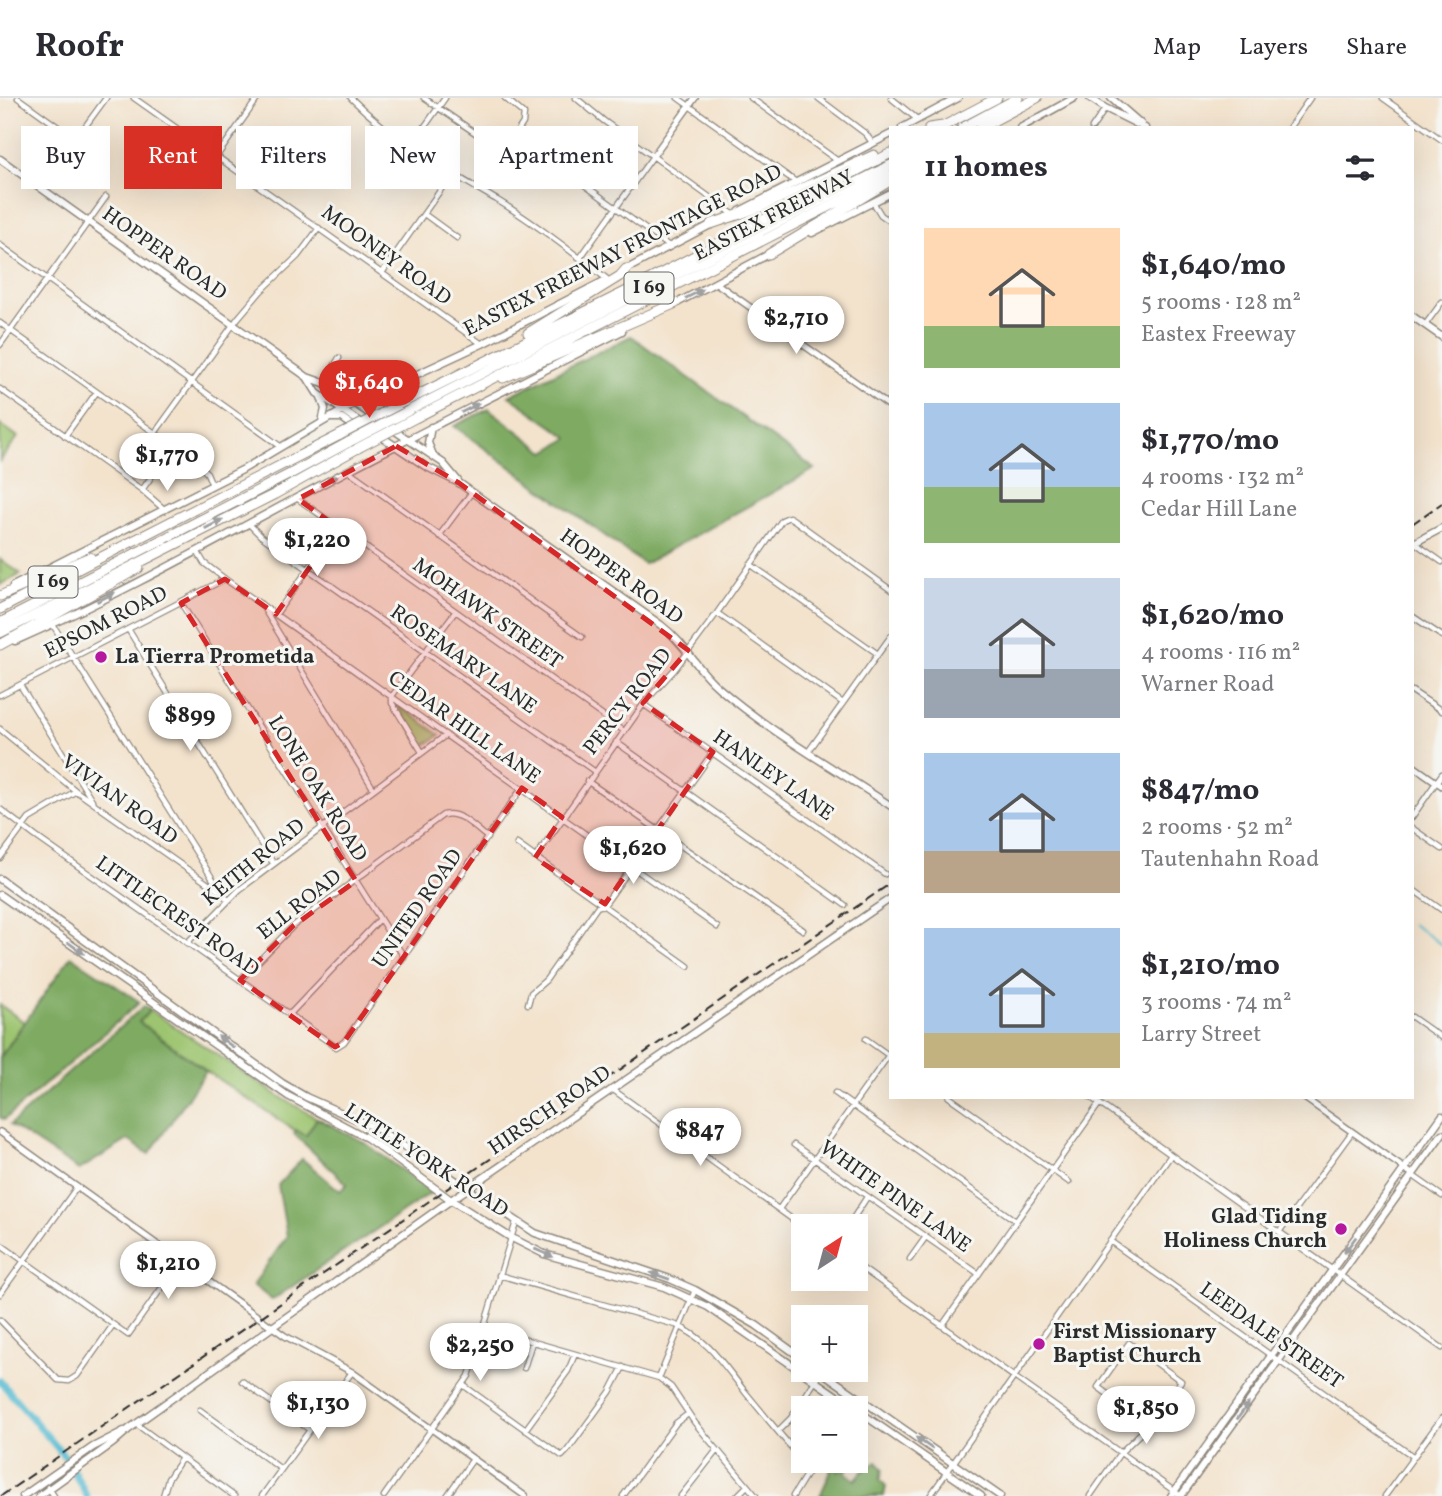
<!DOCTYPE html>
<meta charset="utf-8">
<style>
:root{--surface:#fff;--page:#f2f2f3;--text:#2b2b33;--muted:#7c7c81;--line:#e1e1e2;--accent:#d93025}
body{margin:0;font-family:Vollkorn,serif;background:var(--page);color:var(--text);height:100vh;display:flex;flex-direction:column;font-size:26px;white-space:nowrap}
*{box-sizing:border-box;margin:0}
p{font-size:23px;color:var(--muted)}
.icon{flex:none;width:38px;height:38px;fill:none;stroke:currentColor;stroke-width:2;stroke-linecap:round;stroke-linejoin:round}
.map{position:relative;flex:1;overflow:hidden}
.panel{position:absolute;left:889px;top:28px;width:525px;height:973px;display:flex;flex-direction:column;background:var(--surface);border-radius:0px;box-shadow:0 7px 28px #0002}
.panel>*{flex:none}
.banner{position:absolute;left:21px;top:28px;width:665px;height:63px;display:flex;gap:14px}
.needle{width:46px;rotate:36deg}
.fabs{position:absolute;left:791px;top:1116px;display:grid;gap:14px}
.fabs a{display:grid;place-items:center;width:77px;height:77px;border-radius:0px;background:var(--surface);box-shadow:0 7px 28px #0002;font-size:35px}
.price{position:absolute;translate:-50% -60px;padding:0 16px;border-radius:24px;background:#fff;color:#222;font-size:23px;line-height:46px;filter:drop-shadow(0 2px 4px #0008)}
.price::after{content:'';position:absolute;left:50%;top:42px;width:21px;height:16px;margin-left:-10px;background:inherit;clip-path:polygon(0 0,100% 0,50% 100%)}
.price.on{background:var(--accent);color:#fff}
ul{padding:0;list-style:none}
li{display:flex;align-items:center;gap:21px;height:175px;padding:0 35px}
li span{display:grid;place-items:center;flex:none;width:196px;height:140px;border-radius:0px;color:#555}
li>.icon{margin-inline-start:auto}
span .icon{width:84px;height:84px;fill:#fffc;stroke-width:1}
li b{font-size:30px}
h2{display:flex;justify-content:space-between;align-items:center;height:84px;padding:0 35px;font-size:30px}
.pill{padding:0 24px;border-radius:0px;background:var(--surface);box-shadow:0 7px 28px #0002;font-size:24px;line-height:63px}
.pill.on{background:var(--accent);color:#fff}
header{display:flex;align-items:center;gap:42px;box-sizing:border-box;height:98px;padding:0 35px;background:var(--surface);border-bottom:2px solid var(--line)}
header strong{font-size:33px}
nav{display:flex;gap:38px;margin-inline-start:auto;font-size:24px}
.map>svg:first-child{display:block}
.green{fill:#9dc46f;stroke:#64784d;stroke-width:2}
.forest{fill:#7eaa62;stroke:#546a46;stroke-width:2}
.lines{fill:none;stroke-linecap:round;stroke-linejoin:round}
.stream{stroke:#54bbd1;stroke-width:2}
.river{stroke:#54bbd1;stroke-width:7}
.minor-casing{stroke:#8f877c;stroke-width:7}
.tertiary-casing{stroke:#8f877c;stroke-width:8}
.secondary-casing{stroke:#8f877c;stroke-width:9}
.motorway-casing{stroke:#8f877c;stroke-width:11}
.minor{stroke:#fff;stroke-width:4.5}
.tertiary{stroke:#fff;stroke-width:5}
.secondary{stroke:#fff;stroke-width:6}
.motorway{stroke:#fff;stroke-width:9}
.rail{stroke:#2b2b2b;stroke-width:2;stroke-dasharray:10 5;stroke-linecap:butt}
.motorway-bridge-casing{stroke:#8f877c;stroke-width:11;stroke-linecap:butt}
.motorway-bridge{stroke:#fff;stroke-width:9}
.oneway{fill:#a0a0a0}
.marked{fill:#d62828;fill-opacity:0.2;stroke:#d62828;stroke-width:5;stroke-dasharray:14 9;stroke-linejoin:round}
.poi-dot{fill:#b5179e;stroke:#f6f6f2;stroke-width:2.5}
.labels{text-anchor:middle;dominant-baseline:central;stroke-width:6;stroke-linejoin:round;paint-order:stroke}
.shield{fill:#f6f6f2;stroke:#686867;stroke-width:2}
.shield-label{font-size:19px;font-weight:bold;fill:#2b2b2b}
.street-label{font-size:21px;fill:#2b2b2b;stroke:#f6f6f2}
.poi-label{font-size:21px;font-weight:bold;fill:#2b2b2b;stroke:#f6f6f2;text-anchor:start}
</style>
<header>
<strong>Roofr</strong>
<nav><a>Map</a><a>Layers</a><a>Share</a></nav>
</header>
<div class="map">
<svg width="1442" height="1398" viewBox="0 0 1442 1398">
<rect width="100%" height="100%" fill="#f6f6f2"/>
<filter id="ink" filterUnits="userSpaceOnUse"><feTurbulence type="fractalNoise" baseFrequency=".0143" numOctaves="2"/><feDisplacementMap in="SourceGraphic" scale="14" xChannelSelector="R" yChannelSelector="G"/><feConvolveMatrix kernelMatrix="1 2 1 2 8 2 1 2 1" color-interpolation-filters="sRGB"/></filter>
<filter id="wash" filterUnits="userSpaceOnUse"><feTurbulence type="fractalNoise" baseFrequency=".00686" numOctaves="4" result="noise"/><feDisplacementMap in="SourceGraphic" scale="28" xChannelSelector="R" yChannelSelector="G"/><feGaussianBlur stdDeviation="1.57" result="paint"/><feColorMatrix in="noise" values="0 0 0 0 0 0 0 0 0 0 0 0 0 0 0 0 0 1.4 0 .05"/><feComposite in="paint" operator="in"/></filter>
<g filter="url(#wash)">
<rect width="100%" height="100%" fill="#f3e3cd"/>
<path class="green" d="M0,326l18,13 -18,24z
M0,461l21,15 -21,11z
M395,605l45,32 -17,12z
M0,907l24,17 -24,36z
M150,912l132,88 35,20 -12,19 -99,-66 -67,-49z"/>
<path class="forest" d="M631,238l184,133 -171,95 -190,-138 35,-17 56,43 24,-14 -60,-42z
M71,858l69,46 -136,118 -4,-3v-59z
M144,908l6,4 -11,12 67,49 -57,83 -21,-14 -49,30 -69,-45z
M317,1020l47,24 68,50 -160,108 -19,-15 34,-49 -9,-51 24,-26 38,32 7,-7 -53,-50 2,-4 10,6z
M877,1364l6,7 -3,11 6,6 -2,10h-64l10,-23 1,-9 8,8 7,-9 4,2 -5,7 10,8 7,-8z"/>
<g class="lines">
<path class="stream" d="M1412,826l30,21"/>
<path class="river" d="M0,1283l67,78 20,37"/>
</g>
</g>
<g filter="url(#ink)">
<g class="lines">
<g class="minor-casing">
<path id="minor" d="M18,0l75,54
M134,0l348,246
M351,0c42,42 95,72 146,102 38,23 75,52 110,79
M424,0l72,49 10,-1 6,-8 6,-1 151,109
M505,0l19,16 -1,9 -9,14
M576,0l28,23 129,93
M678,0l118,84
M751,0l87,63
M818,0l48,36 7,10
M891,0l26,21
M1383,0l59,42
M1092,30l13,-19
M1289,30l21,-30
M76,41l30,-41
M411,48l34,-48
M217,58l41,-58
M873,104l8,13 10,7
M424,116l33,24
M0,147l280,201
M580,160l73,-102
M382,175l69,-98
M0,225l193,137 14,13 5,12
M1425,227l17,-23
M0,247l106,-148
M324,285l15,-25
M0,291l142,101 23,20
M155,335l83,-115 23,-27 37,-35 21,-28
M65,338l31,-43
M349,373l233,166
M142,392l31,-44
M298,401l326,232
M249,426l12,12 333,235
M439,438l33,-44
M1415,445l27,19
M197,453l7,12 21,16 492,348
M750,466l128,90
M181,505l223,354
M261,506l112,184
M717,515l126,90
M276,516l62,-86
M1412,518l30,20
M53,527l168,267 7,8
M128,531l145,234
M20,587l72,115
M1412,593l30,20
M0,597l225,-116
M392,598l63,-84
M392,599v6l30,49
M643,606l242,170
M0,631l76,62 141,99
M616,644l229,163
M808,654l83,-116
M587,683l216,149
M0,711l35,27 301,211 8,-5 178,-254
M1412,719l30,-43
M1412,730l30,21
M517,746l171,122
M0,760l29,-39 47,-28
M535,760l110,-156 30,-33 42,-56 65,-93 7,-3 5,3 97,70
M1412,791l30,21
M187,845l52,-53 207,-155
M240,882l53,-54 150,-111c17,-5 33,14 45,23
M528,906l3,-11 15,-13 51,-73 8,-3 108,-152
M289,917l91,-96
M1412,919l30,21
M866,941l25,18
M612,991l191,138
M835,995l181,128
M949,999l120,85
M1090,999l352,251
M794,1047l185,129
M1412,1077l30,21
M779,1111l112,-157
M852,1122l15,-23
M1279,1134l73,-100
M1110,1143l304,216
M0,1146l128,91 53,-74
M910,1161l15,-21
M856,1166l325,232
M499,1177l177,50c34,15 48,41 70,68 19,23 38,46 57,68
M0,1196l77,-107
M0,1222l58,60 11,1 8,-5 36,-51
M942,1228l157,-222
M485,1230l174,50 12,9 24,36 61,73
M524,1270l8,-26
M659,1280l36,-88
M242,1283l68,49
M463,1287l99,71 5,-5 43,-59 13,-25
M200,1312l81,59
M136,1326l98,72
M525,1332l43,-59 7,-17
M778,1333l13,-13 30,-46
M48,1389l6,9
M163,1398l5,-17 14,-21
M262,1398l90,-124
M384,1398l85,-120 47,-154
M447,1398l26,-37
M623,1398l53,-73 12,-9
M681,1398l36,-46
M737,1398l10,-10
M793,1398l16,-26 -5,-9
M930,1398l241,-341
M1090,1398l30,-43 29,-28 32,-44 -52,-38 -31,44 51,38
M1385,1398l57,-78"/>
</g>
<g class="tertiary-casing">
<path id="tertiary" d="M653,58l42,-58
M716,185l175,124
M1412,667l30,21
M1303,999l109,77
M0,1034l285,204 67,36 173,124"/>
</g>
<g class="secondary-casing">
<path id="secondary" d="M1090,0l15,10 40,20
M1111,0l30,26
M902,30l56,-30
M1020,30l54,-30
M0,61l307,218 17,6 119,80 15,18
M740,113l151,-77
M812,135l79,-40
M625,172l89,-47
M675,206l96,-51
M1412,218l30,21
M307,279l10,16 47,32
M383,292l-3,10 10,12
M321,299l4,12 -3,13
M332,320h10l14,10
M431,329l-3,16 5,12
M379,337l46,31 34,17 202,142c25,19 35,44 58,63 52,45 114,79 172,118
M1412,446l30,-16
M13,488l229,-116 113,-67 127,-59 124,-64
M15,543c115,-50 225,-114 336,-172 90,-47 181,-92 271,-138
M0,781l282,204 24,14 72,32 157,104 135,46 25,11 61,35 47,34
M0,797l288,201 79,42 84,62 59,37 34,17 120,33 44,20 273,189
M819,1272l181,126
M23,1398l70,-49 31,-16
M39,1398l74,-53 16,-14 322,-229 440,-302
M1171,1398l271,-380
M1181,1398l261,-362"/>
</g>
<g class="motorway-casing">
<path id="motorway" d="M929,30l14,-2
M940,30l57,-30
M962,30l56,-30
M980,30l57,-30
M711,126l50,-17 113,-52
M769,156l121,-73
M528,235l92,-57 6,-7
M503,280l173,-75
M398,307l239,-119 254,-133
M408,313l483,-246
M417,319l474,-242
M0,498l90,-39
M0,511l340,-174
M0,525l292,-150 57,-31
M0,535l275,-139 83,-46
M0,547l139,-77"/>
</g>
<use href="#minor" class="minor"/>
<use href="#tertiary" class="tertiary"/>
<use href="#secondary" class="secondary"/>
<use href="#motorway" class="motorway"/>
<path class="rail" d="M1412,426l30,-21
M1,1398l890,-613"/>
<g class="motorway-bridge-casing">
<path id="motorway-bridge" d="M340,337l58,-30
M349,344l59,-31
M358,350l59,-31"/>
</g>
<use href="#motorway-bridge" class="motorway-bridge"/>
</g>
<defs><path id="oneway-solid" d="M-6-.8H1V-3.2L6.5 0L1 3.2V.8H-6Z" transform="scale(1.75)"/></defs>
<g class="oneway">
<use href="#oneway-solid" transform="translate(694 196) rotate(-27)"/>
<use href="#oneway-solid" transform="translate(470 310) rotate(-27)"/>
<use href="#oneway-solid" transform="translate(329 383) rotate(-30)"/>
<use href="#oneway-solid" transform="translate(214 426) rotate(-27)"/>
<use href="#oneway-solid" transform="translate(106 499) rotate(-27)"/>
<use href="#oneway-solid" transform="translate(76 850) rotate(36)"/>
<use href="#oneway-solid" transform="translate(226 944) rotate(-144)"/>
<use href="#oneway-solid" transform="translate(1350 1147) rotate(126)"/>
<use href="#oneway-solid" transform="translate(544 1155) rotate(23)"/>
<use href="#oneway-solid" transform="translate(660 1178) rotate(-161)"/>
<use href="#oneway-solid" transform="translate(1243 1313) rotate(-54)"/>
<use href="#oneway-solid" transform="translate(924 1345) rotate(-145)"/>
</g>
</g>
<path class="marked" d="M396,348l63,37 229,167 -45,53 70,49 -108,152 -70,-46 27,-41 -40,-29 -178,254 -9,5 -95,-67 53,-54 63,-45 -175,-278 44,-24 51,35 62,-86 -40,-29z"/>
<g class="poi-dot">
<circle cx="101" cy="559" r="7"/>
<circle cx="1341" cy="1131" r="7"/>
<circle cx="1039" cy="1246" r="7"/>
</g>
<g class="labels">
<g class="shield">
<rect x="624.5" y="174.5" width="49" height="31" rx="5"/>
<rect x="28.5" y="468.5" width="49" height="31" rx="5"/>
</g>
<g class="shield-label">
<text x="649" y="190">I 69</text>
<text x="53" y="484">I 69</text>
</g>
<g class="street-label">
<text transform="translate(774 118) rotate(-27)">EASTEX FREEWAY</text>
<text transform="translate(623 153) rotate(-27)">EASTEX FREEWAY FRONTAGE ROAD</text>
<text transform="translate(164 156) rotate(35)">HOPPER ROAD</text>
<text transform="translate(386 158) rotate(36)">MOONEY ROAD</text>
<text transform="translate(621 479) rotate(36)">HOPPER ROAD</text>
<text transform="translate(487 516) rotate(35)">MOHAWK STREET</text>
<text transform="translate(106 525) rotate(-27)">EPSOM ROAD</text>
<text transform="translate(463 562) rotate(35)">ROSEMARY LANE</text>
<text transform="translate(628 604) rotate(-52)">PERCY ROAD</text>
<text transform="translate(464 630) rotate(35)">CEDAR HILL LANE</text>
<text transform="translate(773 678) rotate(35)">HANLEY LANE</text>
<text transform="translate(317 691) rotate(58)">LONE OAK ROAD</text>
<text transform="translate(119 702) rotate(36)">VIVIAN ROAD</text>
<text transform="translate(254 765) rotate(-39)">KEITH ROAD</text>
<text transform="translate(300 807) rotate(-38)">ELL ROAD</text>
<text transform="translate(418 811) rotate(-55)">UNITED ROAD</text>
<text transform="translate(177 819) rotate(35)">LITTLECREST ROAD</text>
<text transform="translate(550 1013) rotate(-34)">HIRSCH ROAD</text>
<text transform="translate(426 1063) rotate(33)">LITTLE YORK ROAD</text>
<text transform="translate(895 1099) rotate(35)">WHITE PINE LANE</text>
<text transform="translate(1271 1238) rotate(35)">LEEDALE STREET</text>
</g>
<g class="poi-label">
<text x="115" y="559">La Tierra Prometida</text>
<text x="1327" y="1119" text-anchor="end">Glad Tiding<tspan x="1327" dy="24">Holiness Church</tspan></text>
<text x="1053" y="1234">First Missionary<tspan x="1053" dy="24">Baptist Church</tspan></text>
</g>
</g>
</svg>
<div class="fabs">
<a><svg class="needle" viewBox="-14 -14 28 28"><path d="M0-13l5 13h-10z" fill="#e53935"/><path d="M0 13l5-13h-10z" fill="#7c7c81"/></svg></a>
<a>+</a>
<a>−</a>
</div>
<b class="price" style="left:796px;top:258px">$2,710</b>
<b class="price on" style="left:369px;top:322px">$1,640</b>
<b class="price" style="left:167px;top:395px">$1,770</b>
<b class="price" style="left:317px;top:480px">$1,220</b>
<b class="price" style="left:190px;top:655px">$899</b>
<b class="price" style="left:633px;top:788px">$1,620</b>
<b class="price" style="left:700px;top:1070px">$847</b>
<b class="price" style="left:168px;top:1203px">$1,210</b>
<b class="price" style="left:480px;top:1285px">$2,250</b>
<b class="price" style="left:318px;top:1343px">$1,130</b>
<b class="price" style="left:1146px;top:1348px">$1,850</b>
<div class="banner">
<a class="pill">Buy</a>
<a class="pill on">Rent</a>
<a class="pill">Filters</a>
<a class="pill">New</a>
<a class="pill">Apartment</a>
</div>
<section class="panel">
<h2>11 homes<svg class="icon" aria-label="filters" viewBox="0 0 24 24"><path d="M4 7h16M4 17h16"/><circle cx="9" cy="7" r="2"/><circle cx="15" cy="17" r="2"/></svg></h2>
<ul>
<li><span style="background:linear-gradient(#ffd9b3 70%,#8fb573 0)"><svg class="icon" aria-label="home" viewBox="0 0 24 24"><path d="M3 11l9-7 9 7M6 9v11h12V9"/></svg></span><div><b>$1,640/mo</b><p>5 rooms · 128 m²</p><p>Eastex Freeway</p></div></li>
<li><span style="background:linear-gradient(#a9c7e8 60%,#8fb573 0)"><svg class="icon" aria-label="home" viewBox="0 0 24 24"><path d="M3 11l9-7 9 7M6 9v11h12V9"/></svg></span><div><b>$1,770/mo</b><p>4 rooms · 132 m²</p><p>Cedar Hill Lane</p></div></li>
<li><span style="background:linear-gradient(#c9d6e8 65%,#9aa5b1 0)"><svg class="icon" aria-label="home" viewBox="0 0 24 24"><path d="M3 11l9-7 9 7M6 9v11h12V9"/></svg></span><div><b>$1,620/mo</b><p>4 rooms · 116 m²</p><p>Warner Road</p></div></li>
<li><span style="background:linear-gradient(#a9c7e8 70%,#b9a48a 0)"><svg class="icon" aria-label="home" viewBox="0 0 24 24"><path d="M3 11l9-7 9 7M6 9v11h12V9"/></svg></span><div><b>$847/mo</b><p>2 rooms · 52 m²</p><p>Tautenhahn Road</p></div></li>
<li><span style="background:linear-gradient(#a9c7e8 75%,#c2b280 0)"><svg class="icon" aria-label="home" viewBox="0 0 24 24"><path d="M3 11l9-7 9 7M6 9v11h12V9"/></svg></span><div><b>$1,210/mo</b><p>3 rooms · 74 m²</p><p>Larry Street</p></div></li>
</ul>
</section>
</div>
